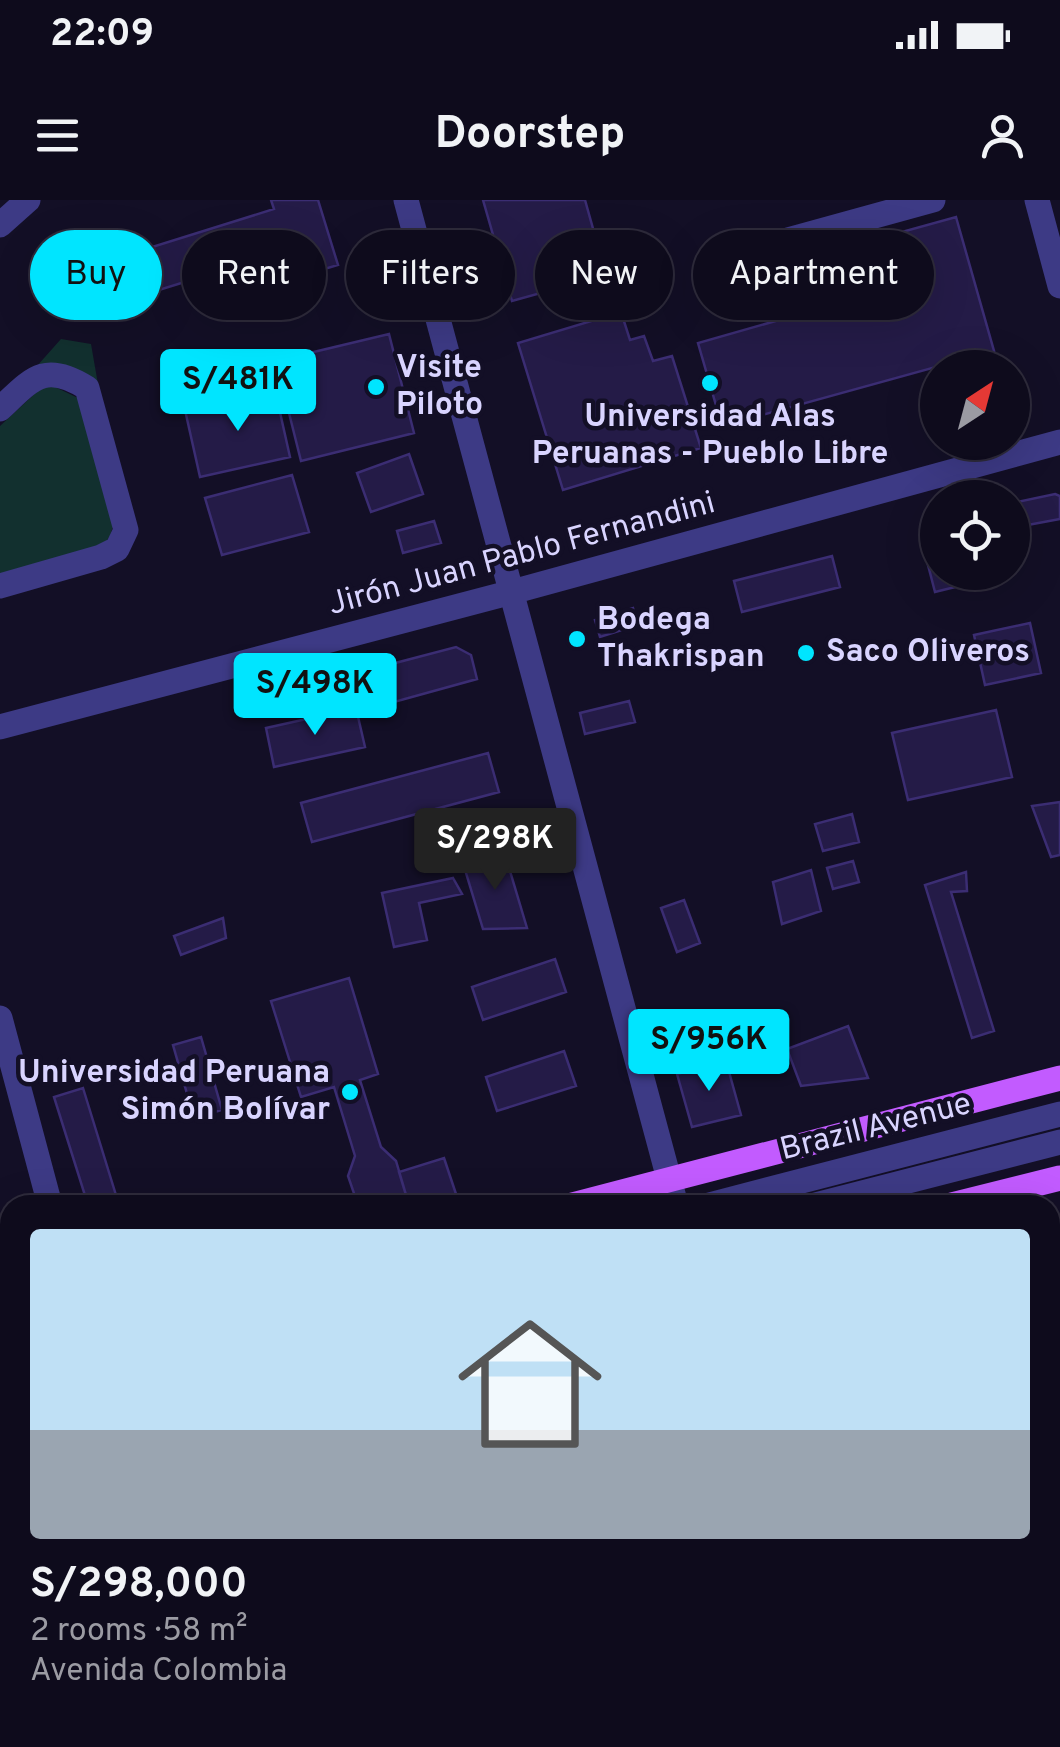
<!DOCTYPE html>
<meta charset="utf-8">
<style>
:root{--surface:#0e0b1c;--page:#171425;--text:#f1f3f6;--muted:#9b9ba3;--line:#2e2b3b;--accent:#00e5ff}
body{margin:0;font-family:Overpass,sans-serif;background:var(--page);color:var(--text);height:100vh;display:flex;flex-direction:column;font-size:38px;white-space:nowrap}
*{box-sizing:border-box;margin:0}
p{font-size:32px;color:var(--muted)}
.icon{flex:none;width:55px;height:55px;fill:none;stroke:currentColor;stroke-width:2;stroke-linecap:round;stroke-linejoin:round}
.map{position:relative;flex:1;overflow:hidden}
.panel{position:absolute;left:0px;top:995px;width:1060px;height:552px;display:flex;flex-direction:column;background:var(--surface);border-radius:30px 30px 0 0;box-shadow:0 10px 40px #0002,0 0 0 2px var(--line)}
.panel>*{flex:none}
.banner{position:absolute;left:30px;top:30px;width:1000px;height:90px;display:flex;gap:20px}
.needle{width:65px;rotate:36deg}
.buttons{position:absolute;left:920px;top:150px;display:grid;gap:20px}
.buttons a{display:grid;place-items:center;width:110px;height:110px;border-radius:50%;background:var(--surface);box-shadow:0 10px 40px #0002,0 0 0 2px var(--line);font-size:50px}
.price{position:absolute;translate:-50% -85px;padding:0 22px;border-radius:10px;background:var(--accent);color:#111;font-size:32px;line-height:65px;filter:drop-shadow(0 2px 5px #0008)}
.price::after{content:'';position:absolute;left:50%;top:60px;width:30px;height:22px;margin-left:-15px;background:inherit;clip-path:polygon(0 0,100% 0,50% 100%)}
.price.on{background:#222;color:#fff}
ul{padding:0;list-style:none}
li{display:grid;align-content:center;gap:20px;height:530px;padding:0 30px}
li span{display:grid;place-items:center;height:310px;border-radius:10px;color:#555}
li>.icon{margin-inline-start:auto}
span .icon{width:180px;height:180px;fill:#fffc;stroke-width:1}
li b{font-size:42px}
.tag{padding:0 35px;border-radius:45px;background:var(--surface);box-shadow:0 10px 40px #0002,0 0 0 2px var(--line);font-size:35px;line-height:90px}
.tag.on{background:var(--accent);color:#111}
.status{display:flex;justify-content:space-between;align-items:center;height:70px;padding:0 50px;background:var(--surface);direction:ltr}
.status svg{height:28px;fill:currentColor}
header{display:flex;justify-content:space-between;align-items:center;height:130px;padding:0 30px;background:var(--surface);font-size:45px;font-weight:700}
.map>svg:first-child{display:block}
.green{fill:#12302f}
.building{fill:#241b47;stroke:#3b2d73;stroke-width:2.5}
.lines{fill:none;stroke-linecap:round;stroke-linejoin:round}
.minor{stroke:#3d3a85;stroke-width:25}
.major{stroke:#c25bff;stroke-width:25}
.poi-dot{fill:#00e5ff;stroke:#130f26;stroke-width:4}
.labels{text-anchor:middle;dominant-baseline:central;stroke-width:9;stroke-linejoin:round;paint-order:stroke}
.poi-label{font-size:32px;font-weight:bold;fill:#d9d4ff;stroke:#130f26;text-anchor:start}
.street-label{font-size:32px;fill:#d9d4ff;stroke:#130f26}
</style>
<div class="status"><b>22:09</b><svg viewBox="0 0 49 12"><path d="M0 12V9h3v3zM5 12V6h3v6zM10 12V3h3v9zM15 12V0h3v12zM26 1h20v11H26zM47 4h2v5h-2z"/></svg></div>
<header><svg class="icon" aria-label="menu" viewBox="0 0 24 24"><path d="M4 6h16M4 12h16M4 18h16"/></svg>Doorstep<svg class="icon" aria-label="person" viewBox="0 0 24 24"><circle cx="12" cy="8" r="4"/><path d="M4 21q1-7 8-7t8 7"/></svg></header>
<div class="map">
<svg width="1060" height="1547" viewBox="0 0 1060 1547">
<rect width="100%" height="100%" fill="#130f26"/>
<path class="green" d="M61,139l30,5 8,46 -62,-24z
M53,186l25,12 36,125 -4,13 -8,11 -102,30v-151l41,-38z"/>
<path class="building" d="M271,0h47l20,65 -27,8 -17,-25 -164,51 -13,-41 157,-49z
M483,0h102l21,75 -94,26z
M956,17l38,134 -272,75 -24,-83 113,-32 -14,-50z
M621,112l9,28 14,-4 9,25 19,-5 29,92 -138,42 -45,-147z
M389,134l25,99 -113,28 -25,-100z
M275,190l15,67 -90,20 -15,-67z
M409,254l14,40 -52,18 -14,-39z
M292,275l17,57 -87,23 -17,-57z
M1055,294l5,2v23l-43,8 -5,-24z
M434,321l7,22 -38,10 -6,-22z
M938,333v39h13l4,15 -20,5 -14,-54z
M832,356l8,31 -98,25 -8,-31z
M633,408l5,17 -38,12 -5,-17z
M1030,423l11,50 -56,12 -11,-50z
M456,447l15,8 6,24 -83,23 -10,-36z
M629,501l6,21 -50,12 -5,-21z
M356,508l9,39 -91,20 -8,-39z
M996,510l16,67 -104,23 -16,-67z
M488,553l11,39 -187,50 -11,-39z
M1060,602v53l-9,2 -19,-51z
M852,614l7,28 -36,9 -8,-27z
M504,651l23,77 -44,1 -20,-66z
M853,661l6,21 -26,7 -6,-21z
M811,670l10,41 -39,13 -9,-42z
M966,672l1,19 -16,1 43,139 -22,7 -47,-153z
M453,678l9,16 -43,9 8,37 -33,7 -12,-54z
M684,700l16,43 -23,9 -16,-44z
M223,718l3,20 -45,17 -7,-19z
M555,759l11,33 -83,28 -11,-33z
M349,778l29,96 -18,6 21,67 15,14 13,44h-51l-10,-29 7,-20 -21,-69 -33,10 -30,-96z
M848,826l20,52 -67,8 -14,-37z
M201,837l21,73 -28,8 -21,-73z
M564,851l12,35 -79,25 -11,-34z
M726,861l15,54 -49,12 -15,-53z
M83,888l36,117h-31l-34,-108z
M444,958l13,39 -28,8h-20l-10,-33z
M0,1057l10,35v4l-10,2z
M1060,1308v29l-7,-27z
M10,1313v154l-10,3v-154z
M1053,1334l7,20v187l-14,4 -2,-7h6v-203z
M240,1538h81l3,9h-81z"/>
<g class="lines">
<path class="minor" d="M406,0l270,1005
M1037,0l23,86
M0,25l28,-25
M784,41l149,-41
M0,209c32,-30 44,-48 87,-21l39,142 -9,19 -16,8 -101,29
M0,527l512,-135 548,-150
M0,818l50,187
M709,1005l351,-91
M815,1005l245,-63
M0,1195l10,-3
M0,1225l10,-3
M0,1502l10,-2
M194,1538l3,9
M822,1538l3,9"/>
<path class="major" d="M572,1005l488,-127
M952,1005l108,-27
M0,1158l10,-3
M0,1256l10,-3"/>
</g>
<g class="poi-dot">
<circle cx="710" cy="183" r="10"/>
<circle cx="376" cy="187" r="10"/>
<circle cx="577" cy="439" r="10"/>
<circle cx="806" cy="453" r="10"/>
<circle cx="350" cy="892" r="10"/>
</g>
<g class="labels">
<g class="poi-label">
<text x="396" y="169">Visite<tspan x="396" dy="37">Piloto</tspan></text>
<text x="710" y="218" text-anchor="middle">Universidad Alas<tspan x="710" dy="37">Peruanas - Pueblo Libre</tspan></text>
<text x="597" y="421">Bodega<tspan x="597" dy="37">Thakrispan</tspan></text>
<text x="826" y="453">Saco Oliveros</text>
<text x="330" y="874" text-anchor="end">Universidad Peruana<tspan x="330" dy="37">Simón Bolívar</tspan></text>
</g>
<g class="street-label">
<text transform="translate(522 355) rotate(-15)">Jirón Juan Pablo Fernandini</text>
<text transform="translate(876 928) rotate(-14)">Brazil Avenue</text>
</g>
</g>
</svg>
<div class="buttons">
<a><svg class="needle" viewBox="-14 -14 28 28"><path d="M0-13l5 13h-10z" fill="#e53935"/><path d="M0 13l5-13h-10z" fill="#9b9ba3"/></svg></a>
<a><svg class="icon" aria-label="locate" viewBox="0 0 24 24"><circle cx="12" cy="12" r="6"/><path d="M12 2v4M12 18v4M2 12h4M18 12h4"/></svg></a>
</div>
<b class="price" style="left:238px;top:234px">S/481K</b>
<b class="price" style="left:315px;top:538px">S/498K</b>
<b class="price on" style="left:495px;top:693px">S/298K</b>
<b class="price" style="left:709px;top:894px">S/956K</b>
<div class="banner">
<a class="tag on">Buy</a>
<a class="tag">Rent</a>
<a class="tag">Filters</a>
<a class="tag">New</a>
<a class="tag">Apartment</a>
</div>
<section class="panel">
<ul>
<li><span style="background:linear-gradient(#bfe0f5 65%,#9aa5b1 0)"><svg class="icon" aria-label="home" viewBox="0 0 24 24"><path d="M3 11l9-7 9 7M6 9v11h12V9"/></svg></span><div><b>S/298,000</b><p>2 rooms · 58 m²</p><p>Avenida Colombia</p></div></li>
</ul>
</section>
</div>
